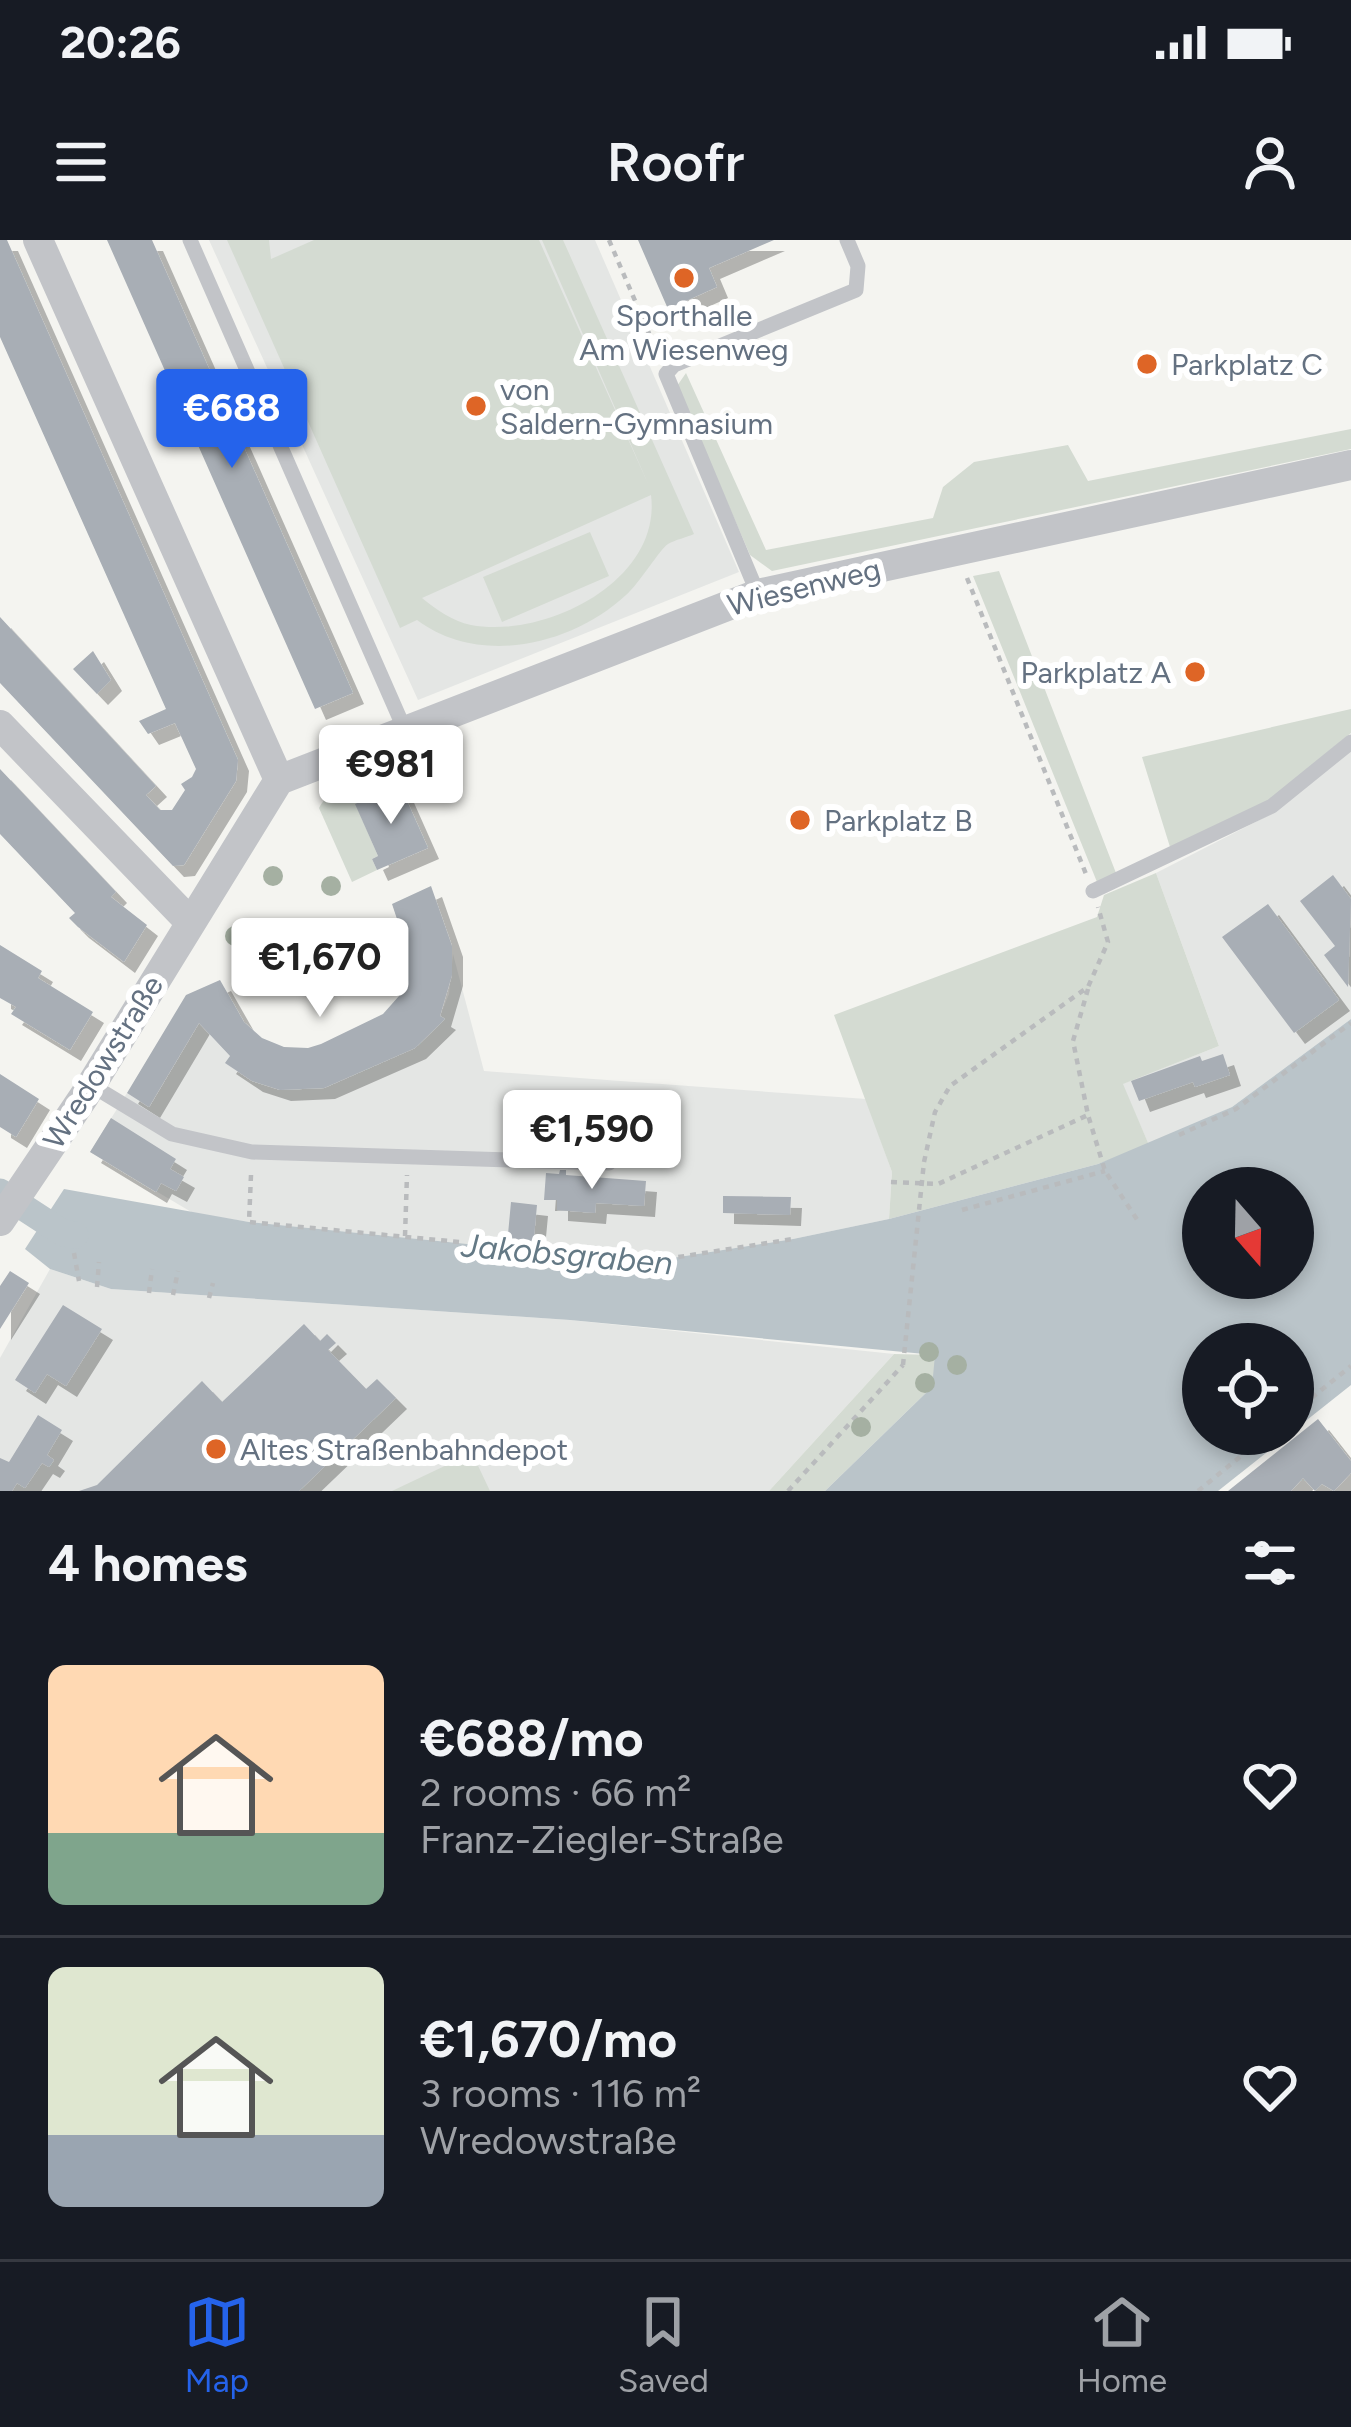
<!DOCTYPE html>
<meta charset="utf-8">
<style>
:root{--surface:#171b24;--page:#242831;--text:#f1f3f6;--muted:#9ea1a6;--line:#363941;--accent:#2563eb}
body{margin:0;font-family:Figtree,sans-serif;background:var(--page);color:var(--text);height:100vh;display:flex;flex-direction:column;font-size:45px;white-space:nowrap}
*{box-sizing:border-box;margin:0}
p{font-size:39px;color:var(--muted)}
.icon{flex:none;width:66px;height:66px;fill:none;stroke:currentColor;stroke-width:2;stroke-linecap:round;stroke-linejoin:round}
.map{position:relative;height:1251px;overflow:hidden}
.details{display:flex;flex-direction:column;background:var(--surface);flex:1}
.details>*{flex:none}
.needle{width:78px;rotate:160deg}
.fabs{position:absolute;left:1182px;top:927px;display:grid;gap:24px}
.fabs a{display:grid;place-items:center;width:132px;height:132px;border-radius:50%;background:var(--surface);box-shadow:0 6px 18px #0003;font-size:60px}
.price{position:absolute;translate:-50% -102px;padding:0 27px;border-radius:12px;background:#fff;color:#222;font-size:39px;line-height:78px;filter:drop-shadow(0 3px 6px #0008)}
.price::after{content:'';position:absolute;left:50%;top:72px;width:36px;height:27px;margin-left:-18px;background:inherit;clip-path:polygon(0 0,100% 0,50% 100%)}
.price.selected{background:var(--accent);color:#fff}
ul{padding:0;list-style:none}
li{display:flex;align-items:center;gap:36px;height:300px;padding:0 48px}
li+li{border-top:3px solid var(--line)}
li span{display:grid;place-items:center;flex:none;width:336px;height:240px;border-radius:18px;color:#555}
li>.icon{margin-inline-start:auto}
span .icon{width:144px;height:144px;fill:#fffc;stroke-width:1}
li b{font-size:51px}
h2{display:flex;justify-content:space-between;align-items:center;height:144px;padding:0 48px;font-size:51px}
.status{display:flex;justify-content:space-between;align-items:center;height:84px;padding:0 60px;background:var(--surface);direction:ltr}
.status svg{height:33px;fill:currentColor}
header{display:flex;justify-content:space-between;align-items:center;height:156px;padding:0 48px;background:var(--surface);font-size:54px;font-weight:600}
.tab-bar{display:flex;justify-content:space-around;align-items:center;height:168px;border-top:3px solid var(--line);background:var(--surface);font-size:33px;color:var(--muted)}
.tab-bar a{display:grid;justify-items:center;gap:6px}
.tab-bar .selected{color:var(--accent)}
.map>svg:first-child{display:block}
.built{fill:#e4e6e4}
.green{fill:#d4dbd2;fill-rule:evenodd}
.water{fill:#bac4c9;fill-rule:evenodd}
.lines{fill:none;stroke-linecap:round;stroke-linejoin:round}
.canal{stroke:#bac4c9;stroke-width:27}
.building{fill:#a8aeb5;filter:url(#shadow)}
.path{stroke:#b9bbbd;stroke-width:4.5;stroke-dasharray:6 6;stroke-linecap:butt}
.service{stroke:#c2c4c8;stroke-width:15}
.minor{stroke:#c2c4c8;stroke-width:30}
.path-bridge{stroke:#b9bbbd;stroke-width:4.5;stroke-dasharray:6 6;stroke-linecap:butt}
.tree{fill:#a5b0a2}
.poi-dot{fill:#de6526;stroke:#fff;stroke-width:4.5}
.labels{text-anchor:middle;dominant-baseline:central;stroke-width:12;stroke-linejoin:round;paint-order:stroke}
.poi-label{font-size:30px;fill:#647181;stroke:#fff;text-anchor:start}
.street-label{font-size:30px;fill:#647181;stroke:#fff}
.water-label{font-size:33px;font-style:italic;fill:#647985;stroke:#fff}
</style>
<div class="status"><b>20:26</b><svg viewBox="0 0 49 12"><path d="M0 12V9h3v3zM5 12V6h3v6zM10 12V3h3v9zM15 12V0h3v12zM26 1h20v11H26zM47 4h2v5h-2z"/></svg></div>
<header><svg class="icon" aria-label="menu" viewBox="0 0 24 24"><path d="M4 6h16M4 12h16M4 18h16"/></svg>Roofr<svg class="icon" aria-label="person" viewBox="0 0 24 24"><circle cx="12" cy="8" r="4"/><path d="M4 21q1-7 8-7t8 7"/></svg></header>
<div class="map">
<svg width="1351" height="1251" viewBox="0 0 1351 1251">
<defs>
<filter id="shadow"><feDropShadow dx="11" dy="11" stdDeviation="0" flood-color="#0004"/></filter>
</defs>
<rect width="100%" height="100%" fill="#f4f4f0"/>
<path class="built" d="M209,0h386l144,332 -321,128z
M1351,510v269l-119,88 -83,38 -27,-61 97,-38 -63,-173 119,-61z
M453,714l31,117 382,28 26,73 -3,47 -96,20 -146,23 -398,-40 -56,-9 -103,-61 37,-59 23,13 49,-83 31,33 -4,7 26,18 28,9 44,-2 79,-35 41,-33 -4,-4 9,-22z
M50,1029l61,20 459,31 324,34 -125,137h-769v-133z"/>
<path class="green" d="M227,0h42l2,19 43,-19h225l110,246 -107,-246h21l131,294c-7,3 -19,6 -26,10 -8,5 -29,40 -42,51 -54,50 -146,72 -209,25l-17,8zM651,255c11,86 -106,144 -180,130 -19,-4 -34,-15 -49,-27z
M686,133l80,177 167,-32 10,-31 31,-25 94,-17 20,36 263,-52v20l-579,122 -22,-16 -73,-169z
M590,292l19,44 -107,46 -19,-45z
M999,331l117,302 -19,9 -124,-306z
M1351,469v24l-82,67 -99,47 -28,-90z
M388,524l12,21 -44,20 22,51 -6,3 5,11 -25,12 -33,-74c11,-22 48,-33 69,-44z
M1156,633l63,173 -96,38 26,61 -51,19 -209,55 3,-47 -58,-157 263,-98 7,-22z
M894,1114l42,1 -3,31 -108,105h-56z
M472,1213l18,38h-98z"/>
<path class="water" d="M1351,779v366l-58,46v-87h-90v90h87l-72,57h-393l107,-104 3,-32 -365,-35 -459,-31 -61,-20 -25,-20 39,-60 185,33 398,40 146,-23 96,-20 209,-55 134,-57zM1203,948h90v90h-90z"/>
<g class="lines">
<path class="canal" d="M0,952l63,41 12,2"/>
</g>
<path class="building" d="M0,0h7l231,520 -2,21 -52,84 -11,1 -173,-183v-66l156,169 -10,9 14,15h12l13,-20 -4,-6 11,-7 4,-8 -21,-46 -27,11 -9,-13 27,-12 -166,-372z
M107,0h45l201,453 -38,16z
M638,0h136l-65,28 8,19 -49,22z
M93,411l18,29 -14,14 -24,-25z
M442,503l6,15 -53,20 -7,-14z
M0,529l116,123 -5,5 36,28 -23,37 -46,-35 -9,-9 6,-5 -75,-79z
M400,545l28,63 -51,22 -5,-11 6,-3 -23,-52z
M1333,635l18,24 -3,88 -24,-32 11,-9 -35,-45z
M431,646l21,60v29l-12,41 5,3 -30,29 -91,40 -44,2 -28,-9 -27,-18 5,-7 -31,-33 -50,84 -22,-14 59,-98 34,-15 24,42 18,16 22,9 24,1 13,-4 62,-30 16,-18 8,-23v-24l-15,-45z
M1268,664l71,96 -45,33 -72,-96z
M0,705l42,26 -4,7 55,34 -23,38 -59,-36 5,-7 -16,-9z
M1223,814l7,21 -35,12 -2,-5 -54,19 -8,-20 69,-25 2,5z
M0,834l39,25 -23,38 -16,-10z
M111,878l65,41 -6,10 14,8 -8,14 -15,-8 -5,9 -66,-40z
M560,930h6v5l80,6 -2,25 -48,-3 -1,10 -38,-3v-10h-13l2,-27 13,1z
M723,956l68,1 -1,18 -67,-2z
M511,962l26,3 -4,42 -26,-2z
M10,1031l19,12 -29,46v-43z
M63,1065l39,24 -36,57 -19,-12 -12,19 -20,-13z
M304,1084l16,17 7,-7 9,9 -8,7 38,39 11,-10 19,19 -97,93h-220l18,-6 105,-104 20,21z
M38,1175l24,15 -15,25 7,5 -5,7 -7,-4 -17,25 -8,-5 -5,8h-12v-33l9,4z
M1318,1179l33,42v12l-17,18 -12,-7 -7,7 -12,-13 -12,13h-63z"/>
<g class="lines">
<path class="path" d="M609,0l48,112
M967,338l119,296
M1088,749l-15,52 15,74 17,56 35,53
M1179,895l57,-26 115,-86
M924,922l11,-50 15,-26 138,-99 20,-45 -10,-35
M251,935l-2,47 210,20
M891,942l47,2 150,-69
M962,970l143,-39
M405,996l2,-61
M74,1013l5,28
M583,1016l64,6 146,-23
M97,1047l2,-25
M149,1053l3,-24
M173,1055l5,-24
M209,1058l4,-15
M1293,1173l58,-47
M788,1251l115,-126
M1198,1251l70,-57"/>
<path class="service" d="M190,0l214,488
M758,354l-92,-220 8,-9 182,-75 2,-24 -11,-26
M1093,651l179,-85 79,-64
M91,845l81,49 80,18 357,11"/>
<path class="minor" d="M38,0l241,540
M0,485l190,197
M279,540l479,-186 593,-129
M0,981l85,-126 194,-315"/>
<path class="path-bridge" d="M903,1125l21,-203"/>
</g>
<g class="tree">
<circle cx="273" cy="636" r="10"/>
<circle cx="331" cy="646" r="10"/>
<circle cx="235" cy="696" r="10"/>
<circle cx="929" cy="1112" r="10"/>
<circle cx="957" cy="1125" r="10"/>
<circle cx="925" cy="1143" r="10"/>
<circle cx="861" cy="1187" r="10"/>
</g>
<g class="poi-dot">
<circle cx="684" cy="38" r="12"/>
<circle cx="1147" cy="124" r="12"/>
<circle cx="476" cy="166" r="12"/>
<circle cx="1195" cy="432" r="12"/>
<circle cx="800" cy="580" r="12"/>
<circle cx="216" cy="1209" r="12"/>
</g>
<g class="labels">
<g class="poi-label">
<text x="684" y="75" text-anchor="middle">Sporthalle<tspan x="684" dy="34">Am Wiesenweg</tspan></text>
<text x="1171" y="124">Parkplatz C</text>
<text x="500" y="149">von<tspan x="500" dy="34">Saldern-Gymnasium</tspan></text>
<text x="1171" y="432" text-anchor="end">Parkplatz A</text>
<text x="824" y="580">Parkplatz B</text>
<text x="240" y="1209">Altes Straßenbahndepot</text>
</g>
<g class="street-label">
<text transform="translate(804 347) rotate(-14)">Wiesenweg</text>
<text transform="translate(103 822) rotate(-58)">Wredowstraße</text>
</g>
<g class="water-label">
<text transform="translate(567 1014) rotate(5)">Jakobsgraben</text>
</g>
</g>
</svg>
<div class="fabs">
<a><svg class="needle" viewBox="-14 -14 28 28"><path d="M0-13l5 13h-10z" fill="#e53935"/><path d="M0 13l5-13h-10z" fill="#9ea1a6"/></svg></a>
<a><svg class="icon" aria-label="locate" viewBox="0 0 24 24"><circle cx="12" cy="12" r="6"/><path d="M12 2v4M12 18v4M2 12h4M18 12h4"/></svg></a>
</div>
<b class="price selected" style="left:232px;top:231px">€688</b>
<b class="price" style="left:391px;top:587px">€981</b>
<b class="price" style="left:320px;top:780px">€1,670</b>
<b class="price" style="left:592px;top:952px">€1,590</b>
</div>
<section class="details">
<h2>4 homes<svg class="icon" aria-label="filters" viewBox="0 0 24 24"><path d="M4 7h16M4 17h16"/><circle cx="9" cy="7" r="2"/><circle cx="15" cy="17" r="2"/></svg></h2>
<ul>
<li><span style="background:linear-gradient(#ffd9b3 70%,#7fa58c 0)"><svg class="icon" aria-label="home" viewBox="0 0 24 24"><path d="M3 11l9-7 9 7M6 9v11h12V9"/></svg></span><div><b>€688/mo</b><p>2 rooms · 66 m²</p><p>Franz-Ziegler-Straße</p></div><svg class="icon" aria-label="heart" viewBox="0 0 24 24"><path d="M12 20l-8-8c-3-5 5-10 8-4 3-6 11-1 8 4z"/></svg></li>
<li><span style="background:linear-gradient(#dfe7d0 70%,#9aa5b1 0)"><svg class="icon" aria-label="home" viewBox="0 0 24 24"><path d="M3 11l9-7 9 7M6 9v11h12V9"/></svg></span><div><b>€1,670/mo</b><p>3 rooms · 116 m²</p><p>Wredowstraße</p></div><svg class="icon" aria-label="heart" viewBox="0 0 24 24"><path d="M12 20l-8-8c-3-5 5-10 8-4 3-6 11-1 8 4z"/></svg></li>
</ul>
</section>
<nav class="tab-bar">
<a class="selected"><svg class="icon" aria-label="map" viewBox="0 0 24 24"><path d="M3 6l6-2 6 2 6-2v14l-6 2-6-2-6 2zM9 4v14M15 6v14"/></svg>Map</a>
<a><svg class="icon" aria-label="saved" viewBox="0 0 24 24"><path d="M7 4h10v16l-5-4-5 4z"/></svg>Saved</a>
<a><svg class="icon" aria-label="home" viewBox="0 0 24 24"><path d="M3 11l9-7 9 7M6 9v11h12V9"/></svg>Home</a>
</nav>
